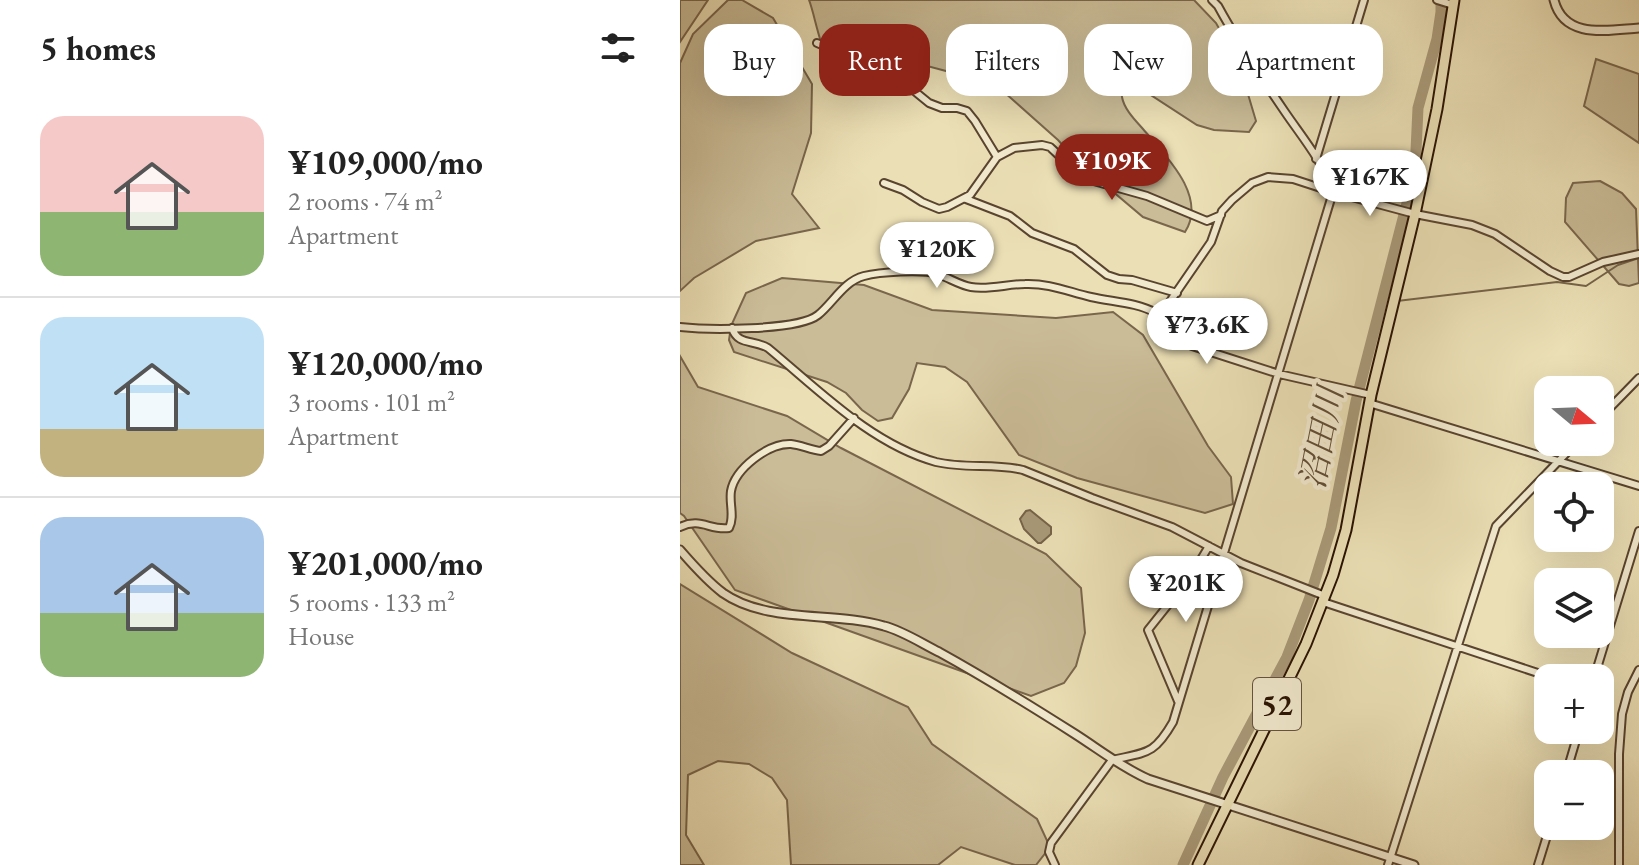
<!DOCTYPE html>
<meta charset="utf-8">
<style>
:root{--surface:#fff;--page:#f6f6f6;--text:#222;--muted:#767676;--line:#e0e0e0;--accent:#8f2418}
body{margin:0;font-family:"EB Garamond","Noto Serif JP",serif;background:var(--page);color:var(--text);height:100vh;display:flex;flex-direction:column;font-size:30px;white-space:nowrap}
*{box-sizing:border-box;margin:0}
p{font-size:26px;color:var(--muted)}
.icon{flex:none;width:44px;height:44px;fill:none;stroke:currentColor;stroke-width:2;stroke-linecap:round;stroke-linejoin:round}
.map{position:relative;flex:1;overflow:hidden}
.panel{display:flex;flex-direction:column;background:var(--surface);width:680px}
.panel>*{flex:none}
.top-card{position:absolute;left:24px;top:24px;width:760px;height:72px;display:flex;gap:16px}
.needle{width:52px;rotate:109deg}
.tools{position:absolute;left:854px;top:376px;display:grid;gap:16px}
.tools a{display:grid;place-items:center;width:80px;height:80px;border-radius:16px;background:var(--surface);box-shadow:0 8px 32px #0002;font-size:40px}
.price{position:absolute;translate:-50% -68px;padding:0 18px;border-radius:28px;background:#fff;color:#222;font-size:26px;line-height:52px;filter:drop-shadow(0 2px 4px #0008)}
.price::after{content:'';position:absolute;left:50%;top:48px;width:24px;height:18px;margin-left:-12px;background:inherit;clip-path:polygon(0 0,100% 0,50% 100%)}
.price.on{background:var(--accent);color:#fff}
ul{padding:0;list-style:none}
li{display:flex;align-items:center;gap:24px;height:200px;padding:0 40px}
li+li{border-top:2px solid var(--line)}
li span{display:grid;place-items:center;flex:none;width:224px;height:160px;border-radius:24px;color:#555}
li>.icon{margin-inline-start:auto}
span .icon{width:96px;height:96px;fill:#fffc;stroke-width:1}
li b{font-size:34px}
h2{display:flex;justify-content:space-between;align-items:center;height:96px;padding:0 40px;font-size:34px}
.chip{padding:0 28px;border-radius:24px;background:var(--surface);box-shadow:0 8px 32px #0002;font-size:28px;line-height:72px}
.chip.on{background:var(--accent);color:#fff}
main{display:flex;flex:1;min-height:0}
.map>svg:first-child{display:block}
.green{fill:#cabc97;stroke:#79664c;stroke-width:2}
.water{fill:#a99978;stroke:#756349;stroke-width:2}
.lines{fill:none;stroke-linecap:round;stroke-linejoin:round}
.stream{stroke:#756349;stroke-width:2}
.river{stroke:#a99978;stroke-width:11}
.minor-casing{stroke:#59442f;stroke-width:10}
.tertiary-casing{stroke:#59442f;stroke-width:11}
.primary-casing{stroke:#281102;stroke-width:13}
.minor{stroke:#f2eacf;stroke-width:6}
.tertiary{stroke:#f2eacf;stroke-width:7}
.primary{stroke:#ebdfb5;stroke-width:9}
.labels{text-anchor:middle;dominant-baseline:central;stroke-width:8;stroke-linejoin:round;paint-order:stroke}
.shield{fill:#f2eacf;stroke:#655240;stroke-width:2}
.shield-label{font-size:30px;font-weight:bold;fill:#281102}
.water-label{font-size:34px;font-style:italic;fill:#624e37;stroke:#f2eacf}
</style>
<main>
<section class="panel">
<h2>5 homes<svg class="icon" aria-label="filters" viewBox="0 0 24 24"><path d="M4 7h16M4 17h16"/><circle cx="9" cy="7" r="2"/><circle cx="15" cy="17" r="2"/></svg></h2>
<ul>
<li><span style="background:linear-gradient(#f6c9c9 60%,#8fb573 0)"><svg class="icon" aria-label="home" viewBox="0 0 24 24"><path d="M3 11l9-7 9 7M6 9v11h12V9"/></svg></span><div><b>¥109,000/mo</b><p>2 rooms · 74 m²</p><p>Apartment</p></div></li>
<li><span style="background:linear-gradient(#bfe0f5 70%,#c2b280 0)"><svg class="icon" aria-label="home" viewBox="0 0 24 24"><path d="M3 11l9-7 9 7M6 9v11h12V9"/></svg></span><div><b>¥120,000/mo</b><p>3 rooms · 101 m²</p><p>Apartment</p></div></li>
<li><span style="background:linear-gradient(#a9c7e8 60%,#8fb573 0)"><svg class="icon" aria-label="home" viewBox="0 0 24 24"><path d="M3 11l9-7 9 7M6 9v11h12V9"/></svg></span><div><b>¥201,000/mo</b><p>5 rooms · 133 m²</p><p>House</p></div></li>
</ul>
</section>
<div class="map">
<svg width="959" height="865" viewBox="0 0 959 865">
<rect width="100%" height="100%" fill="#ebdfb5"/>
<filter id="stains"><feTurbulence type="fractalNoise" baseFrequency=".0025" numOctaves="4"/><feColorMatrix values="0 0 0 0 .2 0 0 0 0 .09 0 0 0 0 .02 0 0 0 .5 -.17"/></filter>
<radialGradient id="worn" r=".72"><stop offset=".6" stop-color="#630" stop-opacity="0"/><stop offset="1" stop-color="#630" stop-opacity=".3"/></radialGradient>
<path class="green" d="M0,0h28l-28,42z
M48,0h14l31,18 39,66 -1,49 -19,61 27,34 -63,13 -62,37 -14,13v-228l13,-29z
M129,0h385l22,23 23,41 17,57 -7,11 -35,-2 -17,-5 -71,-46c-1,5 -5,13 -4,18 2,12 13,23 21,32 22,26 65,67 42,103l-42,-15 -64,-54 -21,-23 -54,-48 -58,-21 -30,-8 -33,21 -14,2c-12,-8 -27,-15 -38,-25 -11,-10 -16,-46 -22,-61z
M916,59l43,15v69l-55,-37z
M920,181l22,12 14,16 3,74 -10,3 -10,-2 -54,-62 1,-24 7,-15z
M102,278l82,7 68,25 124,8 57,-6 30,23 65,111 23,31 2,27 -28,9 -128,-35 -58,-23 -52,-73 -22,-15 -28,-4 -8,26 -17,29 -14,3 -16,-11 -16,-17 -19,-11 -93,-30 -5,-12 2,-14 15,-33z
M0,356l18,31 89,29 54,32 205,106 35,34 4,45 -9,33 -12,17 -33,13 -296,-106 -51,-74 -4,-3z
M0,584l112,69 116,54 24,37 105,75 13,28 -14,18h-21l-54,-18 -23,18h-147l-4,-65 -15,-22 -23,-14 -31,-3 -30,14 -2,60 18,30h-24z"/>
<path class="water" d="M350,510l21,17v7l-10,9h-3l-14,-14 -4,-10 6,-8z"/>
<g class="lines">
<path class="stream" d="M717,301l160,-19 29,4 32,-21 21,-7
M702,302h9"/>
<path class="river" d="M503,865l40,-88 64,-120 22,-57 22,-72 25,-127 59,-229 3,-64 19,-69 4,-27v-12"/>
<g class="minor-casing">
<path id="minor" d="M757,0l16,5
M137,43l40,17 13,11 37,14 22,18 13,5h15l10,3 8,10 22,36
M636,159l48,-159
M204,183l19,7 19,12 17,7 8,-2 23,-12 27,-38 17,-9 28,-3 8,2 33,31 64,18 60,25 14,-6
M286,199l44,17 22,17 42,16 33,26 12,4 13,1 45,13
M480,316l51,-74 11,-31 10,-11 20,-17 16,-6 25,2 40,13 82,22 57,11 23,9 55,37 13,6h6l34,-15 36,-8
M0,327c27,3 118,4 138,-12 15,-12 26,-34 46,-39 15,-4 58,-7 73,-2 11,3 22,11 34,13 18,3 36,-3 54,-3 24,-1 44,8 66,13 21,5 45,5 65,16 14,9 22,24 36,33l87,28 92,21
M52,328c6,18 21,11 36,20 51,42 103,96 168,114 29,7 59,1 87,8l69,28 80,29 69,36 84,33
M689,403l270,83
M920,418l39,-40
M0,527c21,-10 30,4 49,1 6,-12 0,-24 2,-37 4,-22 37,-48 60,-47 10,1 20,6 30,7l8,-5 25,-28
M643,602l230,76
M914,678l45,-147
M498,701l-30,-71 43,-54 18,-30
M886,774l13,-44
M375,865l-6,-13 2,-9 61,-83c35,-8 42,-5 61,-38l160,-530c-9,-29 -31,-55 -48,-80 -24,-35 -47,-69 -67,-106l-6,-6
M708,865l108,-339 81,-84
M858,865l12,-39
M939,865v-111l3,-40 6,-22 11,-22"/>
</g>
<g class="tertiary-casing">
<path id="tertiary" d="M874,0c10,40 54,30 85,28
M0,550c13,15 27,31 43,43 44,31 111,18 161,33 19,5 37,17 55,26 47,26 92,54 136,82 25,16 46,33 73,45l266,86"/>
</g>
<g class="primary-casing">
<path id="primary" d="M518,865l108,-221 27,-69 13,-45 25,-135 44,-181 22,-105 17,-109"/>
</g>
<use href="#minor" class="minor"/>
<use href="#tertiary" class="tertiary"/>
<use href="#primary" class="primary"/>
</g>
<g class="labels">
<rect class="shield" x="573" y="678" width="48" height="52" rx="6"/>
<g class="shield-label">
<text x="597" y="704">52</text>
</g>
<g class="water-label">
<text transform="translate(641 438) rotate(-79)">沼田川</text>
</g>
</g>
<rect width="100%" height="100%" filter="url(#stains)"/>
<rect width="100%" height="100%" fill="url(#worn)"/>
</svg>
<div class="tools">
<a><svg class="needle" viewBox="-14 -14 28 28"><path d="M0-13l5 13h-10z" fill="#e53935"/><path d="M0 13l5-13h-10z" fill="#767676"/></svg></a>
<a><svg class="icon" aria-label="locate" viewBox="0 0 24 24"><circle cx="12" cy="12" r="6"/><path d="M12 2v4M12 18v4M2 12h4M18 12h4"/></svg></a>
<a><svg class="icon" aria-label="layers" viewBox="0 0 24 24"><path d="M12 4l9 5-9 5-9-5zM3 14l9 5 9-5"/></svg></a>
<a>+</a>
<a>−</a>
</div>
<b class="price on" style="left:432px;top:202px">¥109K</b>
<b class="price" style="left:690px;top:218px">¥167K</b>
<b class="price" style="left:257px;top:290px">¥120K</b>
<b class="price" style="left:527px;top:366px">¥73.6K</b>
<b class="price" style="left:506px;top:624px">¥201K</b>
<div class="top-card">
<a class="chip">Buy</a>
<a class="chip on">Rent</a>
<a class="chip">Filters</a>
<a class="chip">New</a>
<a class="chip">Apartment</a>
</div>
</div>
</main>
